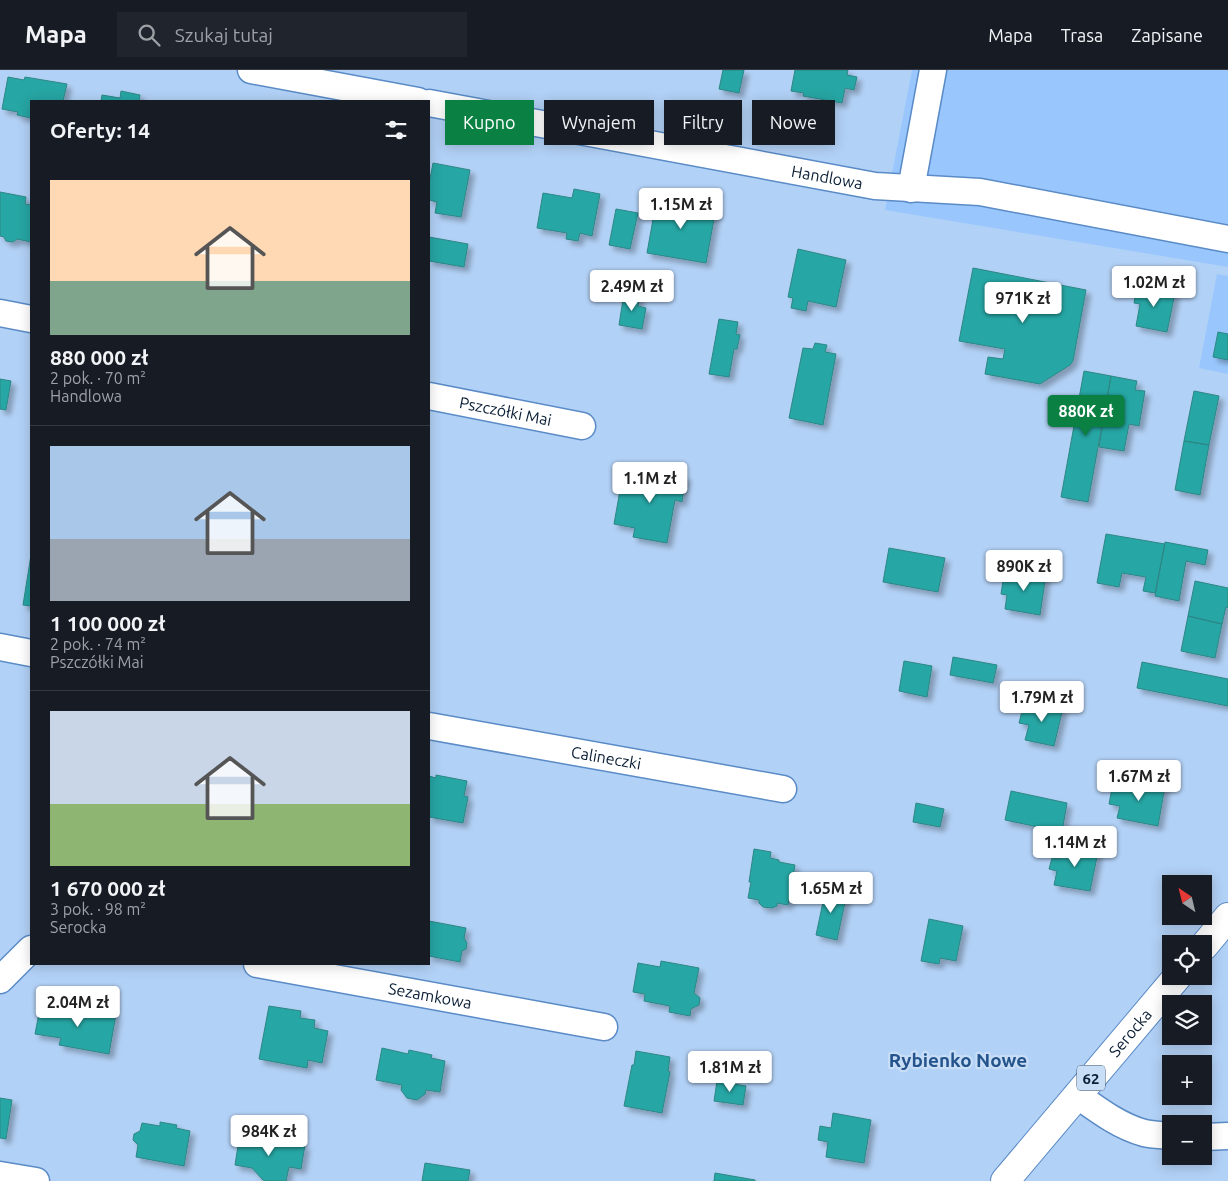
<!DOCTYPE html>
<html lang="pl">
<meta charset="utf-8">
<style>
:root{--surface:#171b24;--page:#20242c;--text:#f1f3f6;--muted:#9ea1a6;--line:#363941;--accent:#0b8043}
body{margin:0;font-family:Ubuntu,sans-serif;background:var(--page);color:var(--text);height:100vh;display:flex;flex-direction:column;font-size:19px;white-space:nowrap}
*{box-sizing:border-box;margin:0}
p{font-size:16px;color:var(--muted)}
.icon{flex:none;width:28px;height:28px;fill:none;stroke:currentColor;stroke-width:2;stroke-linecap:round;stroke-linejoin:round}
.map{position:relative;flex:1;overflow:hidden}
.sheet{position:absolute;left:30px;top:30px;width:400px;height:865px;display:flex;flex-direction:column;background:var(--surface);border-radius:0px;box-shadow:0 2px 12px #0003}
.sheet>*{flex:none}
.guide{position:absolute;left:445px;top:30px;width:475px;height:45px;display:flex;gap:10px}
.needle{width:32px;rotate:325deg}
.controls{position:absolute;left:1162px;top:805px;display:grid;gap:10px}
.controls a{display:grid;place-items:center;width:50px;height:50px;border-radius:0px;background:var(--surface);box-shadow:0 2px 12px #0003;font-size:25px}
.price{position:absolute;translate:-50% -42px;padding:0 11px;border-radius:5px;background:#fff;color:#222;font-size:16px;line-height:32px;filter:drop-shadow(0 1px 2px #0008)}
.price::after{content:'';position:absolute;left:50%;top:30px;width:15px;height:11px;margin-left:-8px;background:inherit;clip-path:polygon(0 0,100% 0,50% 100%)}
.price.selected{background:var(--accent);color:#fff}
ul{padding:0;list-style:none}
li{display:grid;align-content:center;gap:10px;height:265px;padding:0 20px}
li+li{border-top:1px solid var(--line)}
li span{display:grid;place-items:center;height:155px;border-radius:0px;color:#555}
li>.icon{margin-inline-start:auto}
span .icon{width:90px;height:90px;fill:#fffc;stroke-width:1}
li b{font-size:21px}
h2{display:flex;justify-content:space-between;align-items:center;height:60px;padding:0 20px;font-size:21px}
.pill{padding:0 18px;border-radius:0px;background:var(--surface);box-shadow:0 2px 12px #0003;font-size:18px;line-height:45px}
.pill.selected{background:var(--accent);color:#fff}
header{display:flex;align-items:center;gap:30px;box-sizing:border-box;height:70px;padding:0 25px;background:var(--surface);border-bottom:1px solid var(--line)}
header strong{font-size:24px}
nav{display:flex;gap:28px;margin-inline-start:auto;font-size:18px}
.search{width:350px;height:45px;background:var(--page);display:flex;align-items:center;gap:12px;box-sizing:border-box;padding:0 18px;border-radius:0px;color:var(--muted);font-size:19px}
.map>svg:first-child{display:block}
.built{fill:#99c7fd}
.building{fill:#28a6a4;stroke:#2d8785;filter:url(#shadow)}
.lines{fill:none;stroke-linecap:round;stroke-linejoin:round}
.minor-casing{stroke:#5a8bc6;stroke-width:29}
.major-casing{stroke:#5a8bc6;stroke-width:30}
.minor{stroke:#fff;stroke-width:26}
.major{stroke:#fff;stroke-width:28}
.labels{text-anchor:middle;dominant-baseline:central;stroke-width:4.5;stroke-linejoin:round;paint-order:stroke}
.shield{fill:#c8ddf6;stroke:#42576e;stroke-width:1}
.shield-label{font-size:15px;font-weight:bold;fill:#091d34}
.street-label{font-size:16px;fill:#091d34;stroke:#c8ddf6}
.quarter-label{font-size:19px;font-weight:bold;fill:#24548b;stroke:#c8ddf6}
</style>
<header>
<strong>Mapa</strong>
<div class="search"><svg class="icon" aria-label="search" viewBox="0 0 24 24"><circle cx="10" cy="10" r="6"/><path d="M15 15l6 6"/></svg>Szukaj tutaj</div>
<nav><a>Mapa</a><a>Trasa</a><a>Zapisane</a></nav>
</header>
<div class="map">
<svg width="1228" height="1111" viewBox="0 0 1228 1111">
<defs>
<filter id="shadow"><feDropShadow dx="4.5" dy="4.5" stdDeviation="2.5" flood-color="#0004"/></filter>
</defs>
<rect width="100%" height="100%" fill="#b2d1f6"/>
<path class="built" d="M912,0h316v197l-343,-57z
M1217,204l11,2v98l-29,-6z"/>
<path class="building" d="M723,0h21l-5,23 -20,-4z
M795,0h53l-1,5 10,2 -3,13 -9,-2 -3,15 -39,-7 1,-3 -13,-2z
M8,7l16,3 1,-3 42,7 -4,17h-32v17l-14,-3 1,-3 -16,-3z
M121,21l19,4 -1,6h-38l1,-6 18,3z
M433,93l37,7 -9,47 -26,-4 2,-11 -8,-2v-16z
M574,119l26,5 -8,42 -12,-3 -2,8 -12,-2 1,-6 -30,-5 6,-35 29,5z
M0,122l26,5 -1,7 6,1v37l-14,-3 -4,3 -7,-1 -2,-4 -4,-1z
M657,127l59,11 -10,55 -59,-10z
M616,139l22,4 -8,36 -21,-4z
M429,167l39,7 -4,23 -35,-6z
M798,179l48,11 -10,47 -28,-6 -2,10 -15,-3 2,-10 -5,-1z
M973,198l113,22 -13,71 -3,4 -30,19 -55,-10 3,-17 15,2 2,-10 -46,-8z
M1137,215l38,8 -8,39 -31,-6 4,-22 -6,-1z
M624,223l16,3 -2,10 8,2 -4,21 -23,-4z
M719,249l19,3 -2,12 4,1 -3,14h-3l-5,28 -20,-3z
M1218,262l10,2v26l-15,-3z
M815,273l12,2 -2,7 11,2 -13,71 -34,-7 14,-70 10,1z
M1084,301l27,5 -23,126 -27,-5z
M1111,306l26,5 -2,9 10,1 -6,35 -10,-2 -5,27 -25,-4z
M0,309l11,2 -5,29 -6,-1z
M1194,321l25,5 -10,49 -25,-4z
M1184,371l25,4 -9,50 -25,-5z
M644,399l42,7 -4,26 -7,-2 -8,43 -34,-6 2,-9 -21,-4 8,-45 20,4z
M1106,464l59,10 -10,49 -12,-2 3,-14 -24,-4 -3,14 -22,-4z
M1165,472l43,8 -3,15 -19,-4 -7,40 -24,-5z
M889,478l56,10 -7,34 -55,-10z
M31,485v51l-8,-1z
M1011,499l35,5 -6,41 -35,-6 2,-14 -6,-1 2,-13 6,1z
M1195,511l33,7v20l-2,-1 -4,17 -34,-8z
M1188,546l34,8 -7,34 -34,-7z
M953,587l44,8 -4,18 -43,-8z
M904,591l28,5 -5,31 -28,-6z
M1142,592l86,17v27l-91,-18z
M1034,631l29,7 -9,38 -29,-6 4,-15 -10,-2 3,-12 9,2z
M436,705l31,6 -3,15 4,1 -5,26 -34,-6 1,-6h-1v-35l7,2z
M1125,709l40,7 -7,40 -41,-8 3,-12 -11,-2 3,-16 11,2z
M1011,721l56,12 -5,29 -57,-12z
M916,733l28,6 -4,18 -27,-5z
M1062,775l36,7 -8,39 -36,-6 3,-14 -8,-2 3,-11 8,1z
M754,779l17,3 -1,6 9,2v2l16,3 -7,40 -11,-2v3l-5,2 -9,-1 -4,-4v-3l-11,-2 3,-16h-2z
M826,818l21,5 -10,47 -21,-5z
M929,849l34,7 -7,35 -16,-3 -1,6 -18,-3z
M429,851l37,7 -2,10 3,5 -1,6 -4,2 -2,11 -31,-6z
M661,891l38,7 -5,25 6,5 -1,7 -8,4 -1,7 -21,-4 1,-6 -26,-5 1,-7 -12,-2 5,-29 22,4z
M67,935l15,3 -1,3 19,3v-3l16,3 -7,40 -50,-9 2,-7 -26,-4 5,-26 25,4z
M269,936l32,5 -1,7 15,2 -1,8 14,3 -6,32 -14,-3 -1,8 -48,-9z
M382,978l26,6 1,-4 23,5 -1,3 14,3 -5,31 -14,-2 -1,4 -8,6 -10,-2 -6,-8 1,-5 -26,-5z
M636,981l34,6 -2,14 2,1 -8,41 -38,-7 8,-41h2z
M717,1011l29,5 -3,19 -29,-4z
M0,1028l12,2 -6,39 -6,-1z
M833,1043l38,7 -7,43 -38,-6 2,-15 -10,-2 2,-14 11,2z
M160,1052l17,3 -1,3 14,3 -6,35 -48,-9 2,-12 -5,-5 1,-6 6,-3 2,-8 18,3z
M240,1063l65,12 -4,24 -12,-2 -3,14h-20l-3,-1 -11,-12 -17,-3z
M425,1093l45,7 -2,11h-46z
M715,1103l40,7v1h-41z"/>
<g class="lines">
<g class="minor-casing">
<g id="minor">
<path d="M251,0l167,31"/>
<path id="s1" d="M429,33l446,83 105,6 248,47"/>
<path d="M911,119l22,-119"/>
<path d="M0,243l31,6"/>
<path id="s2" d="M429,326l153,30"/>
<path d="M0,577l31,6"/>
<path id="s3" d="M429,656l354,63"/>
<path id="s4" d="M257,894l347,63"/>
<path d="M0,910l31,-31"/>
<path d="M1077,1025c21,15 42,31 67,38 9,2 18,2 27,3"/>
<path d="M1204,1067l24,-1"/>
<path d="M0,1105l36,6"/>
</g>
</g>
<g class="major-casing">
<g id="major">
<path d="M1204,876l24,-29"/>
<path id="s5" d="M1005,1111l173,-205"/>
</g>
</g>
<use href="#minor" class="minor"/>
<use href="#major" class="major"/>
</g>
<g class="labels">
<rect class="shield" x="1077" y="995.5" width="28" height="25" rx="4"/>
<g class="shield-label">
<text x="1091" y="1008">62</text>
</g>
<g class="street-label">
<text stroke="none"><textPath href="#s1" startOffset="405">Handlowa</textPath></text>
<text stroke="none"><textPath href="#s2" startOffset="78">Pszczółki Mai</textPath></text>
<text stroke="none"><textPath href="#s3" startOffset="180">Calineczki</textPath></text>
<text stroke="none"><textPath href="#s4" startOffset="176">Sezamkowa</textPath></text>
<text stroke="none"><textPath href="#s5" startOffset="194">Serocka</textPath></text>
</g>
<g class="quarter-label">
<text x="958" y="990">Rybienko Nowe</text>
</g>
</g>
</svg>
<div class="controls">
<a><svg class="needle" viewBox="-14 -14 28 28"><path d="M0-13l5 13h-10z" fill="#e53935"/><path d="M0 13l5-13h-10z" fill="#9ea1a6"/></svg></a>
<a><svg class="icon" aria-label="locate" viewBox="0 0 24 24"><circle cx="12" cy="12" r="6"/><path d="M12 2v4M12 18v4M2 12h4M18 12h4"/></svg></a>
<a><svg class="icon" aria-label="layers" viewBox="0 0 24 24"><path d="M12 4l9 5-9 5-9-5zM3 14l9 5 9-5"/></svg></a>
<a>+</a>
<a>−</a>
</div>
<b class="price" style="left:681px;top:160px">1.15M zł</b>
<b class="price" style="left:1154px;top:238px">1.02M zł</b>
<b class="price" style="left:632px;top:242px">2.49M zł</b>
<b class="price" style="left:1023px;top:254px">971K zł</b>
<b class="price selected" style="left:1086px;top:367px">880K zł</b>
<b class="price" style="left:650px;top:434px">1.1M zł</b>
<b class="price" style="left:1024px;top:522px">890K zł</b>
<b class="price" style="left:1042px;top:653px">1.79M zł</b>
<b class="price" style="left:1139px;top:732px">1.67M zł</b>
<b class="price" style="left:1075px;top:798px">1.14M zł</b>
<b class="price" style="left:831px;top:844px">1.65M zł</b>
<b class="price" style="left:78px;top:958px">2.04M zł</b>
<b class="price" style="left:730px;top:1023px">1.81M zł</b>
<b class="price" style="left:269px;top:1087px">984K zł</b>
<div class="guide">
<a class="pill selected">Kupno</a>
<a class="pill">Wynajem</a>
<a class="pill">Filtry</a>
<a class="pill">Nowe</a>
</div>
<section class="sheet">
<h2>Oferty: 14<svg class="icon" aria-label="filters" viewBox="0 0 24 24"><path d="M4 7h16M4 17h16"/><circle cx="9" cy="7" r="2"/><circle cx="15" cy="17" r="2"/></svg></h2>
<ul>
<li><span style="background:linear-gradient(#ffd9b3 65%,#7fa58c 0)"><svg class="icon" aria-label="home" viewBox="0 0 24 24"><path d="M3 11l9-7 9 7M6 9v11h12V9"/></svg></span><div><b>880 000 zł</b><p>2 pok. · 70 m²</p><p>Handlowa</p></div></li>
<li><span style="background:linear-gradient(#a9c7e8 60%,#9aa5b1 0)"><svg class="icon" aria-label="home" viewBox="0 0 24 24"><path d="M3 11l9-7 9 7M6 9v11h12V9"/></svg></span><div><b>1 100 000 zł</b><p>2 pok. · 74 m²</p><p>Pszczółki Mai</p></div></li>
<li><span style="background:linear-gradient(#c9d6e8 60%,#8fb573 0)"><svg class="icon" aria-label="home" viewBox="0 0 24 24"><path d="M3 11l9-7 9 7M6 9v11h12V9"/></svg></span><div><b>1 670 000 zł</b><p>3 pok. · 98 m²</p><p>Serocka</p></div></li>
</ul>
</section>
</div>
